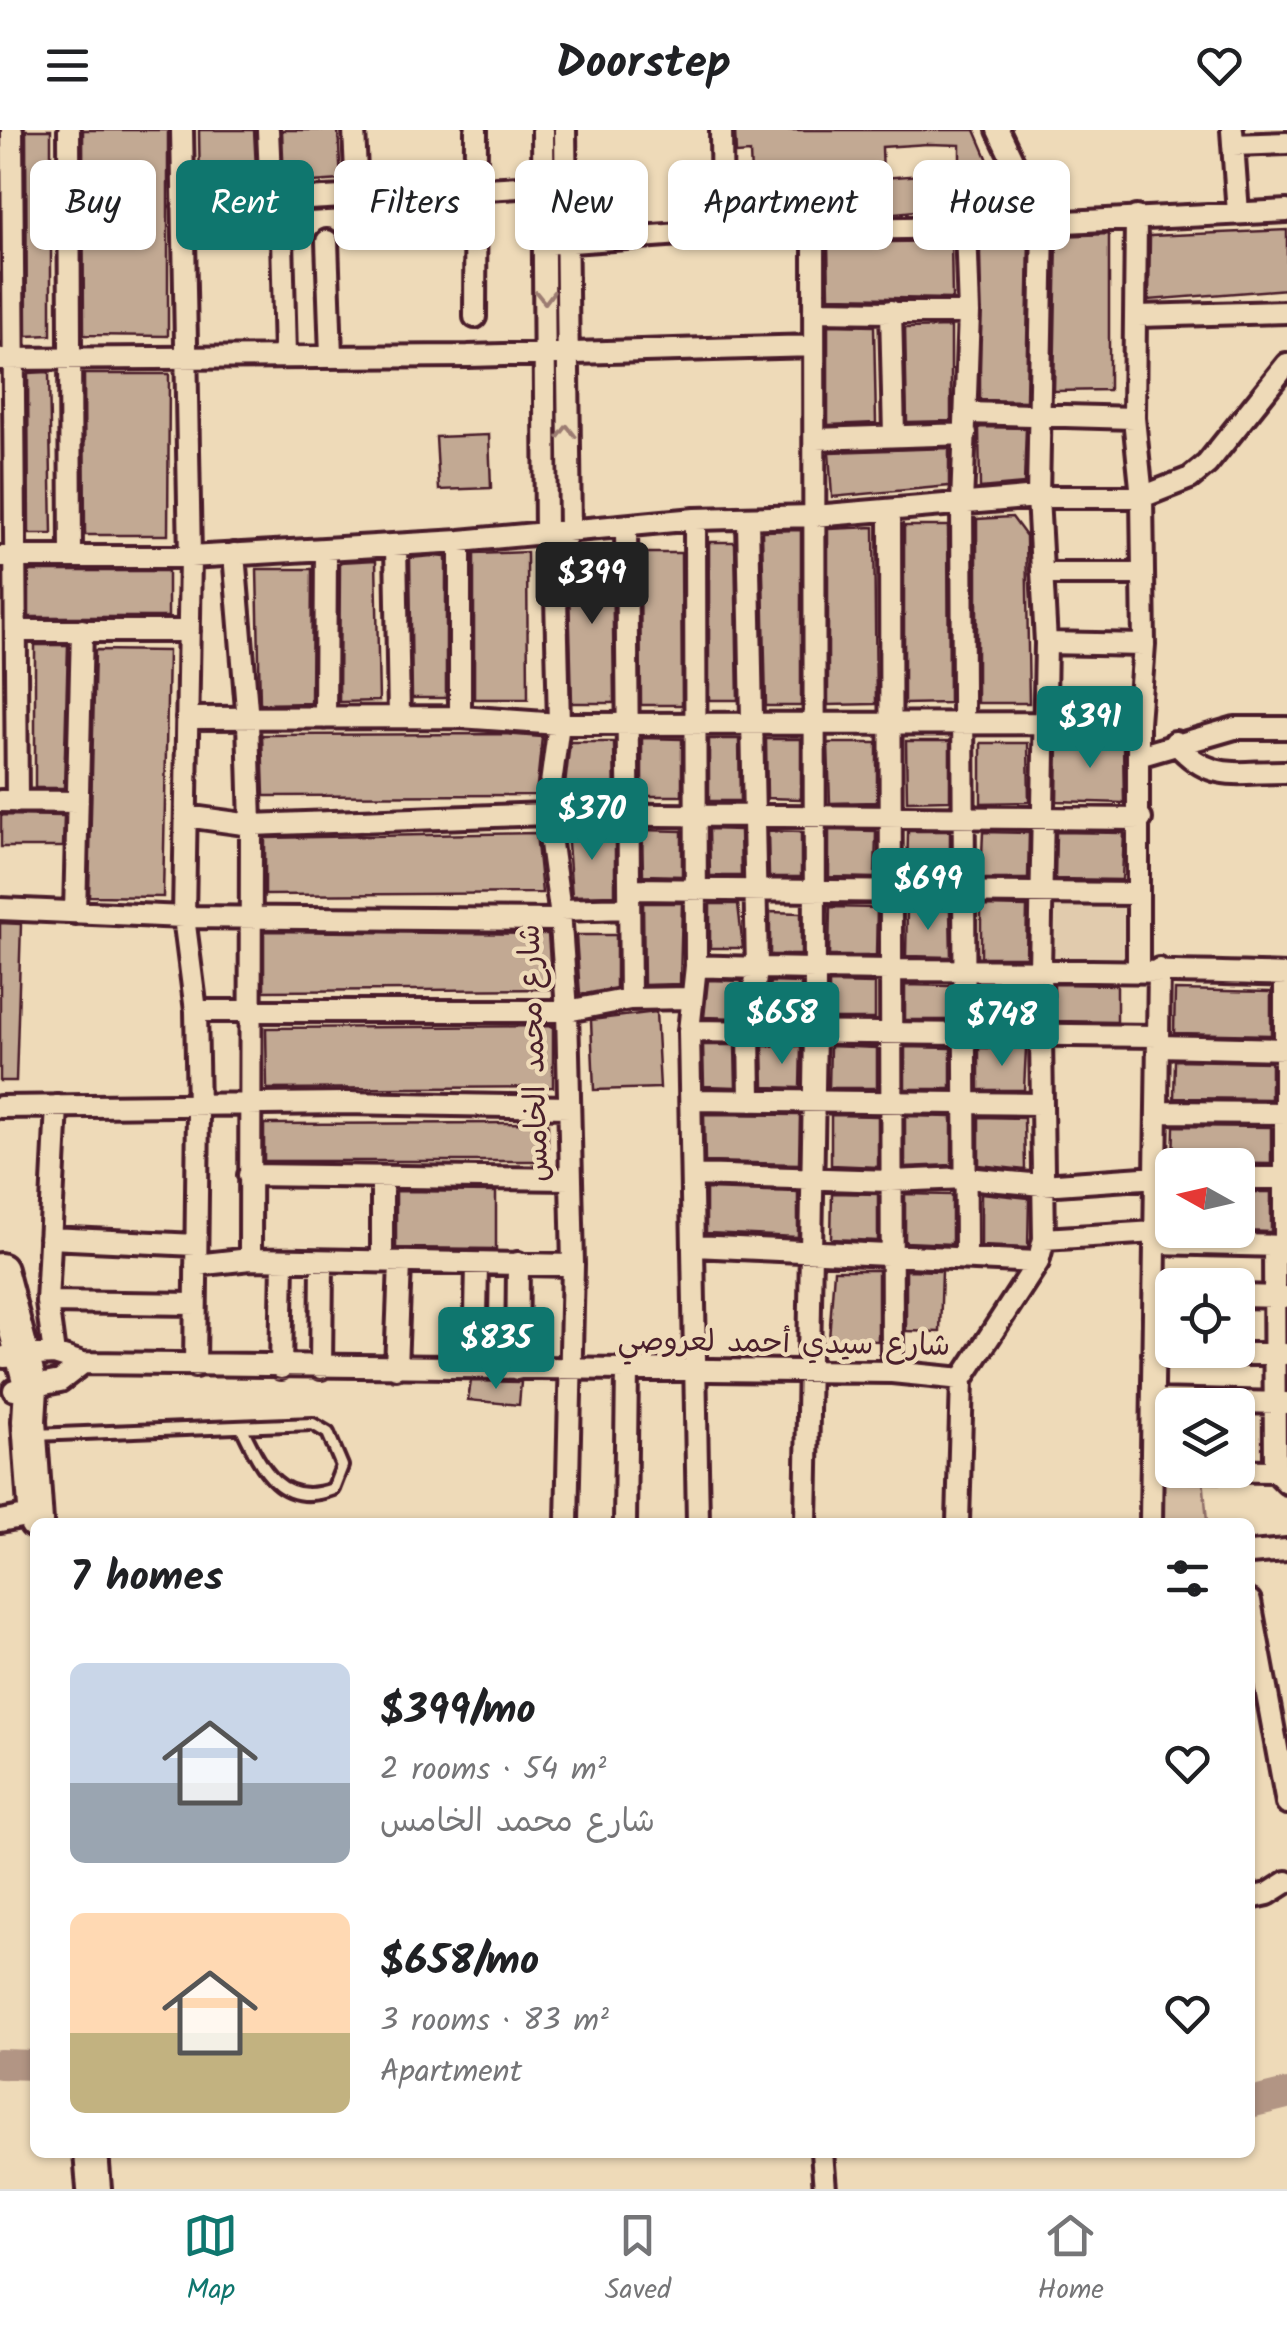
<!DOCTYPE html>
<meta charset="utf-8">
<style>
:root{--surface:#fff;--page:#f6f6f6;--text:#202124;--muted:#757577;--line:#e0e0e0;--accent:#0f766e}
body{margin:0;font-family:Kalam,"Playpen Sans Arabic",sans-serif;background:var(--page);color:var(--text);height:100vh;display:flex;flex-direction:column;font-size:38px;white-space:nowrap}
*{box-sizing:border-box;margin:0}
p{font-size:32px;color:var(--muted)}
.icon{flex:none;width:55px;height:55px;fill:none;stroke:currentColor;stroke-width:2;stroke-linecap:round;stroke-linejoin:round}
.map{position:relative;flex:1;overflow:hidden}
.side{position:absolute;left:30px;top:1388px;width:1225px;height:640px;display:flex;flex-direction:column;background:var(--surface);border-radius:15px;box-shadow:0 2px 8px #0004}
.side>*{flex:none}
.guide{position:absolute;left:30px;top:30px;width:1228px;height:90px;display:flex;gap:20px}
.needle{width:65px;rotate:278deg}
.tools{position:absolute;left:1155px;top:1018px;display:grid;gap:20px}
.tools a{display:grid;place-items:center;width:100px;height:100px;border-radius:15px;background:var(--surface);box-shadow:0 2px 8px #0004;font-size:50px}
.price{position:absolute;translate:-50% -85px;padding:0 22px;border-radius:10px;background:var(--accent);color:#fff;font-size:32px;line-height:65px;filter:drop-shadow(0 2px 5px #0008)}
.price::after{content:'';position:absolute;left:50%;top:60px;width:30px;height:22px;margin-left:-15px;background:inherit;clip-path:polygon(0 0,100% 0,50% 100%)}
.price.on{background:#222;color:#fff}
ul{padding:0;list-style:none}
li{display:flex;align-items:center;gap:30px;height:250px;padding:0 40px}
li span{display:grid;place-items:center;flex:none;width:280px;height:200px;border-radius:15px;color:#555}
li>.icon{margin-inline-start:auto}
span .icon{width:120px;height:120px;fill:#fffc;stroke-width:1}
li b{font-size:42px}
h2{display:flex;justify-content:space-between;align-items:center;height:120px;padding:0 40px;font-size:42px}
.tag{padding:0 35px;border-radius:15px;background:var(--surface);box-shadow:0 2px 8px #0004;font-size:35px;line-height:90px}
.tag.on{background:var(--accent);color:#fff}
header{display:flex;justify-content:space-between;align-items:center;height:130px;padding:0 40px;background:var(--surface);font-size:45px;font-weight:700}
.tabs{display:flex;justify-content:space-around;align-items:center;height:140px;border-top:2px solid var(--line);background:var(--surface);font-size:28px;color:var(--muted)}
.tabs a{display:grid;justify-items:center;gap:5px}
.tabs .on{color:var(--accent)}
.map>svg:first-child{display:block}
.built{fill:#e1cbad}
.green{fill:#d6bea3;stroke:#906e67;stroke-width:2.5}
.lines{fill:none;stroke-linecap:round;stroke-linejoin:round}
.river{stroke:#b29584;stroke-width:30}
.building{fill:#c2a993;stroke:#4a1f2b;stroke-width:2.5;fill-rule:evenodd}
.lane-casing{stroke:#4a1f2b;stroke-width:18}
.street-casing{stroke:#4a1f2b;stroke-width:28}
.primary-casing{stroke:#4a1f2b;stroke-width:40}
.lane{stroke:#eedab8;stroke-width:10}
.street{stroke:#eedab8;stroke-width:20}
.primary{stroke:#eedab8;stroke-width:32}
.oneway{stroke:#9c7c72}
.labels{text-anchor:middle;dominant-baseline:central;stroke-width:9;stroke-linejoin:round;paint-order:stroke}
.street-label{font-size:30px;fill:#4a1f2b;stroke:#eedab8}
</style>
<header><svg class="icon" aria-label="menu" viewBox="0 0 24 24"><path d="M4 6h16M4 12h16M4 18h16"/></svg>Doorstep<svg class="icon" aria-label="heart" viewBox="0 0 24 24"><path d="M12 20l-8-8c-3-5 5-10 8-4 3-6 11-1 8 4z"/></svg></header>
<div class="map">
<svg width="1287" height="2059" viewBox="0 0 1287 2059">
<rect width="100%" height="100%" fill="#eedab8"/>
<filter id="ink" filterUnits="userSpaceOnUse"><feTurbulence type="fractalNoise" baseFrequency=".01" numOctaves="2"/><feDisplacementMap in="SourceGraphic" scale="20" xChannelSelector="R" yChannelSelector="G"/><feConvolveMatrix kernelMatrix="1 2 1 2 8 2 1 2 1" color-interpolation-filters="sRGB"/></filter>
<g filter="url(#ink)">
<path class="built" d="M1123,771l1,60 -69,-1 1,-57z"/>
<path class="green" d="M1203,1347l4,45h-48l-3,-41z"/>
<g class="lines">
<path class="river" d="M0,1934l35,1
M1250,1973l37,-9"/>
</g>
<path class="building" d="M26,0h25v205l-24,1z
M83,0h85v206l-84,-1z
M199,0h55l3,58 -57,3z
M282,0h56l3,50 -57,4z
M735,0h240l31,72 -121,12 -132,3 -3,-64 -14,1zM928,14l32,1v27l-77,6 -1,-31z
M1287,100v59l-138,11 1,-64z
M1109,104v156l-55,1 3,-155z
M1029,108l-3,163 -46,-1v-160z
M951,111l1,58 -123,-2 -1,-54z
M828,195l46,1 2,97 -48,2z
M951,197v94l-44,1 -2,-94z
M49,242l3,162h-23l-1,-161z
M84,244h85l-1,161h-83z
M979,297l47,1 -2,56 -44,4z
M489,305l2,53 -52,2 -3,-53z
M949,318v38l-117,11 -3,-45z
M1012,387l14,19 3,167h-52v-184z
M904,396h44l1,177 -45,1z
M874,397l2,177 -48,1v-176z
M801,400v176h-35l-4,-175z
M709,412h26l3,158h-29z
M612,420l2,153h-42l-4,-150z
M527,422l1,147h-54v-145z
M640,423h41l1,152h-41z
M432,426l14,1v141h-34l-2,-140z
M376,430l3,141 -40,1 1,-140z
M257,439h55l-1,134 -51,1z
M29,441h139v46h-139z
M35,515h33l-4,143h-29z
M95,520l73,1 -5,246 -74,-1z
M504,604l38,3 -6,58 -272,1 -2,-61z
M642,608l40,1v57h-40z
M1058,608l65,5 1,60 -67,-2z
M709,609h30l1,62h-31z
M766,609h35v60l-34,-1z
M906,611h44v59l-43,1z
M570,612h44l1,59 -47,-1 -3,-15z
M828,613h49v59l-47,1z
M981,613h47l1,59 -48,1z
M1,685l63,1 -1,31h-62z
M709,699l31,1 1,46h-31z
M567,700l48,3v62l-43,1z
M642,700l40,1v45l-39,-1z
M829,700l47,1 -1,47 -46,-1z
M768,701l33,1v45h-32z
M908,701h42v47h-43z
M983,702l46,1 -1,46h-47z
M1056,702l68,1 -2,47 -67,-1z
M536,703l6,60 -277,2v-57z
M643,773h39l-2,81 -36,1z
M710,774h28l5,44h-33z
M981,776l46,1 -1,50h-45z
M830,777l47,1 -1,48h-47z
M907,778l43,1 1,48 -45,-1z
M770,782l31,1v42h-31z
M0,793l21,1 -5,157h-16z
M264,801l284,3 4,55 -288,2z
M576,805h40v53l-36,7z
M708,850l34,1 -5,37 -33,-1z
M770,852l31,1v35h-36z
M829,853l46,1v35h-46z
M1054,854l63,1v37l-63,-1z
M905,855l46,1v34h-46z
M981,856h45l1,35 -46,-1z
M1175,860l96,2v43l-97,-2z
M656,882l4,76 -66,2 -3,-70z
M553,896v61l-286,2 -1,-61z
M703,915h32l1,42 -32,-1z
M763,916h38l-1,42 -36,-1z
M830,916l47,2v40h-48z
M905,917l46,1v41h-46z
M979,918h47l-2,42h-45z
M1175,930l96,2v37l-97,-1z
M704,984l96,1 -1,49 -94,-2z
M831,985l47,1v51l-47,-2z
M905,986l47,1v48l-47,2z
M979,987l45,1 1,52 -46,-5z
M548,993v38h-284v-37z
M1174,996l97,1v37l-98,-1z
M706,1059l92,3v45l-92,-4z
M396,1061l100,1v57l-100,-1z
M1238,1062h33v40l-33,-1z
M832,1063l46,1v47l-47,-2z
M981,1063l48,5 -1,50 -47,-2z
M905,1064l47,1v49l-47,-2z
M834,1140h44v71l-49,-2z
M906,1140l36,1 -2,61 -34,-1z
M471,1251l50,1 -2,23 -51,-5z"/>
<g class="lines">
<g class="lane-casing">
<path id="lane" d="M34,1305l279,-11 15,9 14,33 -9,23c-53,20 -72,-22 -91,-61"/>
</g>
<g class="street-casing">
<path id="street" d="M12,0l5,672
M69,0l2,426
M182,0l8,427 -6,360 12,94 2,97 -3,258
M268,0l3,69
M354,0l3,63
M543,0l3,404 9,21 4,169 -12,90 13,96 7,101 6,254 -6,257
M721,0l1,101
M1232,0l6,83
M1233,15l54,-2
M281,69l4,157
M183,76l372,-21
M1136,87l-2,201 8,79 2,148 -6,78v248
M966,97l3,86 -7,192 4,751
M327,111l4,115
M544,114l178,-13 244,-4 321,-16
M814,181l155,2
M891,181l3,124
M1138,186l149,-4
M475,187l1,-187
M0,229l468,-3 346,-10
M967,283l167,5
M816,309l150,-5
M890,381l2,861
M695,389l1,447 -7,65 9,491
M748,389l9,450 -8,64 1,65
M626,396l4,473
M564,410l6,-10 -5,-400
M396,415l3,172
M234,424l14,167 3,104 -1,434
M0,427h190l270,-16 235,-22 120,-3 223,-19h104l48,-19 17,-14 80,-100
M1042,444h99
M18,501h171
M1046,513l98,2
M460,587v-176
M187,588l273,-1 99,7 579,-1
M325,588l1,-169
M1175,612c36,42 61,29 112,30
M1142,625l93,-27h52
M0,671l78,1
M186,686l65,9 296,-11 594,5
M629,759l507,5
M0,779l184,8 375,3
M560,780l69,-2
M75,783l7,-283
M696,836c197,8 394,1 591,9
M196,881h371l63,-12 61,-1
M689,901l469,5
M1158,916l129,3
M692,970l348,4
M0,977l345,-4 224,4
M1157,982l130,1
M249,1045l321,4
M692,1045l199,6 75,-3 76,7 130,-9
M1238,1048h49
M50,1108l146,7
M1044,1109l111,-7
M1155,1113l132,3
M694,1116l344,16
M1274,1116l1,225
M1285,1116v-271
M382,1130v-82
M196,1135l54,-6 323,6
M1238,1166l47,1
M47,1172l148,2
M54,1224l-7,-52 10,-196
M1153,1224h132
M4,1227l50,-3 29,9 809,9 70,7
M281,1238l2,-108
M321,1238l1,-107
M396,1238l4,-105
M475,1238l2,-104
M517,1239l1,-106
M962,1249l76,-117 6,-23 -4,-268 6,-328 -8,-146 5,-273 -45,-94
M14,1260l46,-9 23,-18
M1153,1270l133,3
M1185,1340l90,1 12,12
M0,1391l36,-7
M625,1392l2,-151
M806,1392l9,-489 -1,-802
M958,1392l4,-143
M1151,1392l8,-553
M1250,1423l37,-3
M1250,1471l37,202
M1250,1768l18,-4 19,-12
M822,2022l3,37"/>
</g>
<g class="primary-casing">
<path id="primary" d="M0,1140l31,118 -2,33 7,101
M91,2022l3,37"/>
</g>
<use href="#lane" class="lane"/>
<use href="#street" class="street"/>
<use href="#primary" class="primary"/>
</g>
<defs><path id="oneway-chevron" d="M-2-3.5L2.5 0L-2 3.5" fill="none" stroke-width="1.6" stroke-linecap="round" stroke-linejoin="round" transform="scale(2.5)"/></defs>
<g class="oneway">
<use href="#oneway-chevron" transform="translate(545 167) rotate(89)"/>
<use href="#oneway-chevron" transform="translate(567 302) rotate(-90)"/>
</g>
</g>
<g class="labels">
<g class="street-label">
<text transform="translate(535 923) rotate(-92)">شارع محمد الخامس</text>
<text transform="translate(784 1214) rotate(1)">شارع سيدي أحمد لعروصي</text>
</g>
</g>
</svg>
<div class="tools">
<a><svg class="needle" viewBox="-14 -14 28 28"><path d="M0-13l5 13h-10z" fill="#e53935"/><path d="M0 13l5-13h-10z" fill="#757577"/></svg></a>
<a><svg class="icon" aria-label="locate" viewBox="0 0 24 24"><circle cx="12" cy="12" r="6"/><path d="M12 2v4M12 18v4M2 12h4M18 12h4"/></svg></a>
<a><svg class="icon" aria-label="layers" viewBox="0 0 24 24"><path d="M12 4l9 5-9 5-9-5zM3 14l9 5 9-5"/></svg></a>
</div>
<b class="price on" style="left:592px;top:497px">$399</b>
<b class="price" style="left:1090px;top:641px">$391</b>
<b class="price" style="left:592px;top:733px">$370</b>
<b class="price" style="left:928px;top:803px">$699</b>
<b class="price" style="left:782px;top:937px">$658</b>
<b class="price" style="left:1002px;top:939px">$748</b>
<b class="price" style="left:496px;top:1262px">$835</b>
<div class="guide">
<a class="tag">Buy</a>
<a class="tag on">Rent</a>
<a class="tag">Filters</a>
<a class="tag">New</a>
<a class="tag">Apartment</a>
<a class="tag">House</a>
</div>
<section class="side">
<h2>7 homes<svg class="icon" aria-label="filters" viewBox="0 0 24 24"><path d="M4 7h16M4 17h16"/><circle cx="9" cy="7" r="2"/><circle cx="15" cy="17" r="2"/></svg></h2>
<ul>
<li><span style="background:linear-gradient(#c9d6e8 60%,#9aa5b1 0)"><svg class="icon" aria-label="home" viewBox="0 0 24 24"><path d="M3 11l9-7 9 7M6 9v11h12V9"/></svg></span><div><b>$399/mo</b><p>2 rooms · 54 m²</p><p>شارع محمد الخامس</p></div><svg class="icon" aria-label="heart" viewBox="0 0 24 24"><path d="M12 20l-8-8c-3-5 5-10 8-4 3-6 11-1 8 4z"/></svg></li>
<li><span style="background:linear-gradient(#ffd9b3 60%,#c2b280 0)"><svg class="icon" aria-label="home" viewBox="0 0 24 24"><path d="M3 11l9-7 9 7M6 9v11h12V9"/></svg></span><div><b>$658/mo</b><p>3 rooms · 83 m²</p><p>Apartment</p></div><svg class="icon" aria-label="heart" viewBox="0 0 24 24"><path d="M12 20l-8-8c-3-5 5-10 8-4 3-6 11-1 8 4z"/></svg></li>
</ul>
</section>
</div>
<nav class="tabs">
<a class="on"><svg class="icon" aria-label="map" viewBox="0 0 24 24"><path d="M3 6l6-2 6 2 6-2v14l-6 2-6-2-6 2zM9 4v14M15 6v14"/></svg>Map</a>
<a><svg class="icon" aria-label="saved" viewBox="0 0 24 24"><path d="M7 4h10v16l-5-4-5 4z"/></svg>Saved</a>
<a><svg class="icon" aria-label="home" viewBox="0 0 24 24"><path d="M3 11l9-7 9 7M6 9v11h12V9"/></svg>Home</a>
</nav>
